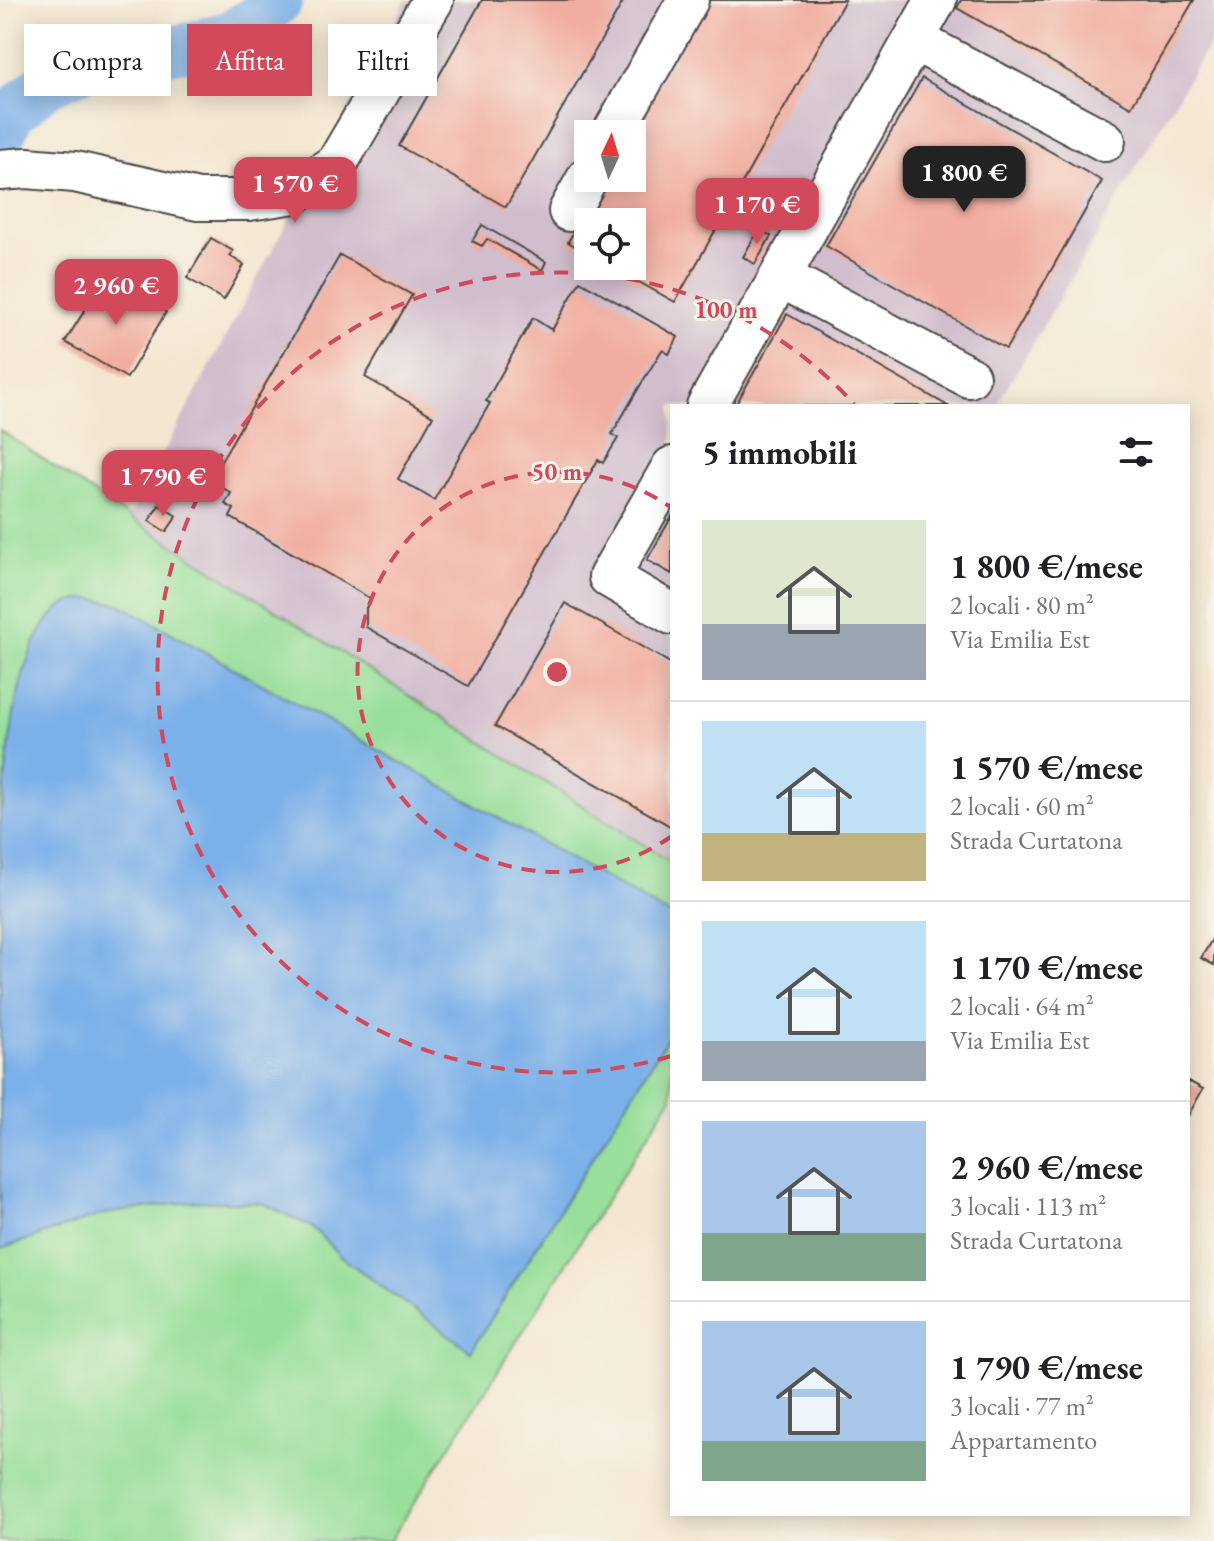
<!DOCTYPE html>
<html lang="it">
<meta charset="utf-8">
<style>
:root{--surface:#fff;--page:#f2f2f2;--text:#202124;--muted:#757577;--line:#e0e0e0;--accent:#d1495b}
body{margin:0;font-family:"EB Garamond",serif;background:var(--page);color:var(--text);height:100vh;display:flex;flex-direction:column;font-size:30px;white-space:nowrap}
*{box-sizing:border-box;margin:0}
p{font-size:26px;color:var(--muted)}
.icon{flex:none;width:44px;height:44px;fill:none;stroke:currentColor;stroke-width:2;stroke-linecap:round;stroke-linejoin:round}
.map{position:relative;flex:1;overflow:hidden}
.side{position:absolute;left:670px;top:404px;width:520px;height:1112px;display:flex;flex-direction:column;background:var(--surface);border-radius:0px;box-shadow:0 4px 20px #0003}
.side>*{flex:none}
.banner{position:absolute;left:24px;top:24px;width:526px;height:72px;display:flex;gap:16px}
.needle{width:52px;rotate:4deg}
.controls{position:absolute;left:574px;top:120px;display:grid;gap:16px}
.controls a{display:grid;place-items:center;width:72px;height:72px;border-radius:0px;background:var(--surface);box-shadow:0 4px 20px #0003;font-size:40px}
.price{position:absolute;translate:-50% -68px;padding:0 18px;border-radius:16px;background:var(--accent);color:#fff;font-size:26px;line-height:52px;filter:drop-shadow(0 2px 4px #0008)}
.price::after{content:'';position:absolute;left:50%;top:48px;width:24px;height:18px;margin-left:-12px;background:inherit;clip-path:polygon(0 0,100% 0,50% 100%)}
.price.active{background:#222;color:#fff}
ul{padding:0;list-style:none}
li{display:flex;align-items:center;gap:24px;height:200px;padding:0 32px}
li+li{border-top:2px solid var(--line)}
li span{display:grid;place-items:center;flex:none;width:224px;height:160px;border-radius:0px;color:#555}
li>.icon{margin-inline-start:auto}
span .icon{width:96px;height:96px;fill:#fffc;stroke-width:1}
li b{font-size:34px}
h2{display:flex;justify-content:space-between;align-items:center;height:96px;padding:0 32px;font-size:34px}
.tag{padding:0 28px;border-radius:0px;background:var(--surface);box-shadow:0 4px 20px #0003;font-size:28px;line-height:72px}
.tag.active{background:var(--accent);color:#fff}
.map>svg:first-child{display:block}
.industrial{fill:#d0bdcd;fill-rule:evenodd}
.green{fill:#97df9a;stroke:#618562;stroke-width:2}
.water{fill:#7cb0e9;stroke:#546e8a;stroke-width:2}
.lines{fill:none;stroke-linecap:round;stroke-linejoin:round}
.river{stroke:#7cb0e9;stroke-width:48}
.building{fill:#f1aea0}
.minor-casing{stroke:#494744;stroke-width:44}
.minor{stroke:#fff;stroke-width:40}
.ring{fill:none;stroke:#d1495b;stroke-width:4;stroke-dasharray:14 10}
.centre{fill:#d1495b;stroke:#f7f3e8;stroke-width:4}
.ring-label{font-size:24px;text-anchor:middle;font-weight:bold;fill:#d1495b;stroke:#f7f3e8;stroke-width:6;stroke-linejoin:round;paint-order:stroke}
</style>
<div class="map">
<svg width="1214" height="1541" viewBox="0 0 1214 1541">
<rect width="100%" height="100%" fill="#f7f3e8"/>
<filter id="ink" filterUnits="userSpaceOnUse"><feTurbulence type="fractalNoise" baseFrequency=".0125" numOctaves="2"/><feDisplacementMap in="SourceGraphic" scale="16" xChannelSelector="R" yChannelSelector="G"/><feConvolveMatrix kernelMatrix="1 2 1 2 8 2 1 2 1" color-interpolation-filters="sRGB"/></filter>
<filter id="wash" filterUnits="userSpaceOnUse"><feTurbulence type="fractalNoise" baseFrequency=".006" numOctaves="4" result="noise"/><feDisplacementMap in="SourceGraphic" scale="32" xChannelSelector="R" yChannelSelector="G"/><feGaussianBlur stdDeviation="1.8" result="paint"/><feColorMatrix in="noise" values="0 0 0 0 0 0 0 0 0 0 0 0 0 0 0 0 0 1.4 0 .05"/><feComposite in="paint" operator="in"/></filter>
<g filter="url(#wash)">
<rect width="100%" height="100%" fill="#f4e7d1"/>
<path class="industrial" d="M406,0h808v36l-218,370h-324v457l-543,-346zM588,134h44v44h-44zM588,222h44v44h-44z"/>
<path class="green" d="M0,430l129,87 543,346v53l-552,-312c-18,-4 -36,-9 -54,0 -48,26 -58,150 -63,200l-3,7z
M672,1031v66l-282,444h-112l-12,-6 -3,6h-263v-292l103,-35 93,-13 66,2 50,24 28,29 131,95z"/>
<path class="water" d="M88,598l32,6 552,312v115l-201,320 -131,-95 -28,-29 -50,-24 -66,-2 -93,13 -103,35v-438l3,-7c5,-54 13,-166 61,-199 6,-4 17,-5 24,-7z"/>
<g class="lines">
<path class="river" d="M0,139l10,-25 36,-30 45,-19 99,-19 41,-12 33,-20 15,-14"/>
</g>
<g id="blocks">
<path class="building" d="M482,0h142l-118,207 -107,-61z
M705,0h140l-170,302 -65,-36h22v-44h-44v32l-20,-12 36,-64h28v-44z
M961,0h233l-63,107 -174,-99z
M922,78l180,103 -96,168 -180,-103z
M482,225l64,37 -4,8 -55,-31 -5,7 -10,-5z
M759,229l12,7 -16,28 -12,-7z
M211,238l22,13 -3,5 14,9 -20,35 -37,-22z
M340,255l72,40 -47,82 68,39 -35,63 36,21 56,-97 -4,-2 47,-83 19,12 28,-49 98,56 -9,17 -7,-4 -21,34 -29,50 6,4 -15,25 -5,-3 -130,226 -102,-59v-19l5,-9 -141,-82 4,-8 -9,-5 6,-11 -21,-13z
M106,276l60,36 -39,66 -62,-36z
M787,314l38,22 123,70h-213z
M159,505l18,11 -11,16 -17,-11z
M672,516v58l-25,-14z
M565,603l107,61v163l-177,-101z
M1214,936v29l-13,-7z
M1188,1081l15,8 -15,27z"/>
</g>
</g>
<g filter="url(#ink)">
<use href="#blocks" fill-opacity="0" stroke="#494744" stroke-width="2"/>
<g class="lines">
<g class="minor-casing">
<path id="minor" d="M914,40l191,101
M612,134l76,-134
M0,170l27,-2 48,4 123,28h51l45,-7 43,-30 96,-163
M569,211l19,-34
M781,277l188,100
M707,406l229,-406
M672,467l-63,110 63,37"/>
</g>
<use href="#minor" class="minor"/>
</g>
</g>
<g class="ring">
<path d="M672 836A200 200 0 1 1 672 508"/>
<path d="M671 1056A400 400 0 1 1 854 404"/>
</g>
<circle cx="557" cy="672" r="12" class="centre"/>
<g class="ring-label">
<text x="726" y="318">100 m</text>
<text x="557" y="480">50 m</text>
</g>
</svg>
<div class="controls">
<a><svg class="needle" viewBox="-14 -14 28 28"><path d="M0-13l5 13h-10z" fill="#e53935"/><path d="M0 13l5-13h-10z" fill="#757577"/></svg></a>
<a><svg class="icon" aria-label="locate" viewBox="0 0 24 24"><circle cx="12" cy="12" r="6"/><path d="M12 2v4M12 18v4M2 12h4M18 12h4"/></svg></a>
</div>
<b class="price active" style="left:964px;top:214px">1 800 €</b>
<b class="price" style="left:295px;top:225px">1 570 €</b>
<b class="price" style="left:757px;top:246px">1 170 €</b>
<b class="price" style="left:116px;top:327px">2 960 €</b>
<b class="price" style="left:163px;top:518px">1 790 €</b>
<div class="banner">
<a class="tag">Compra</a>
<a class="tag active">Affitta</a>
<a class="tag">Filtri</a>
</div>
<section class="side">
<h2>5 immobili<svg class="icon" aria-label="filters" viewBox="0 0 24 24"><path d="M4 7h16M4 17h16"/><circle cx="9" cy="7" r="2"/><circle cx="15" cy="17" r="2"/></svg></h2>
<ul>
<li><span style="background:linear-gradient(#dfe7d0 65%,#9aa5b1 0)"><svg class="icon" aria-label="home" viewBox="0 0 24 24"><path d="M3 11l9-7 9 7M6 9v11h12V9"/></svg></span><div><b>1 800 €/mese</b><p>2 locali · 80 m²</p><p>Via Emilia Est</p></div></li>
<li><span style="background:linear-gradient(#bfe0f5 70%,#c2b280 0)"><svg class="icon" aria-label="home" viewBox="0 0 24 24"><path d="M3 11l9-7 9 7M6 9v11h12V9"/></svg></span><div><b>1 570 €/mese</b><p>2 locali · 60 m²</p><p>Strada Curtatona</p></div></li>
<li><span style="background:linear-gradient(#bfe0f5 75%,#9aa5b1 0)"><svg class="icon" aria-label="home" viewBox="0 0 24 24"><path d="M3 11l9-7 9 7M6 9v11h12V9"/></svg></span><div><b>1 170 €/mese</b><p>2 locali · 64 m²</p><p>Via Emilia Est</p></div></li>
<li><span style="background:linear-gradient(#a9c7e8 70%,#7fa58c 0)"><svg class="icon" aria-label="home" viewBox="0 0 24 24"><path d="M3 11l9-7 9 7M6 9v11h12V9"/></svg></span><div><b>2 960 €/mese</b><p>3 locali · 113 m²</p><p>Strada Curtatona</p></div></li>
<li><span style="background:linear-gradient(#a9c7e8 75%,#7fa58c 0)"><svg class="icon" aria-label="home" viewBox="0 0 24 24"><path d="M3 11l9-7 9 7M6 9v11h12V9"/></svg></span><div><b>1 790 €/mese</b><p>3 locali · 77 m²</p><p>Appartamento</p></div></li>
</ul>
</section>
</div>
